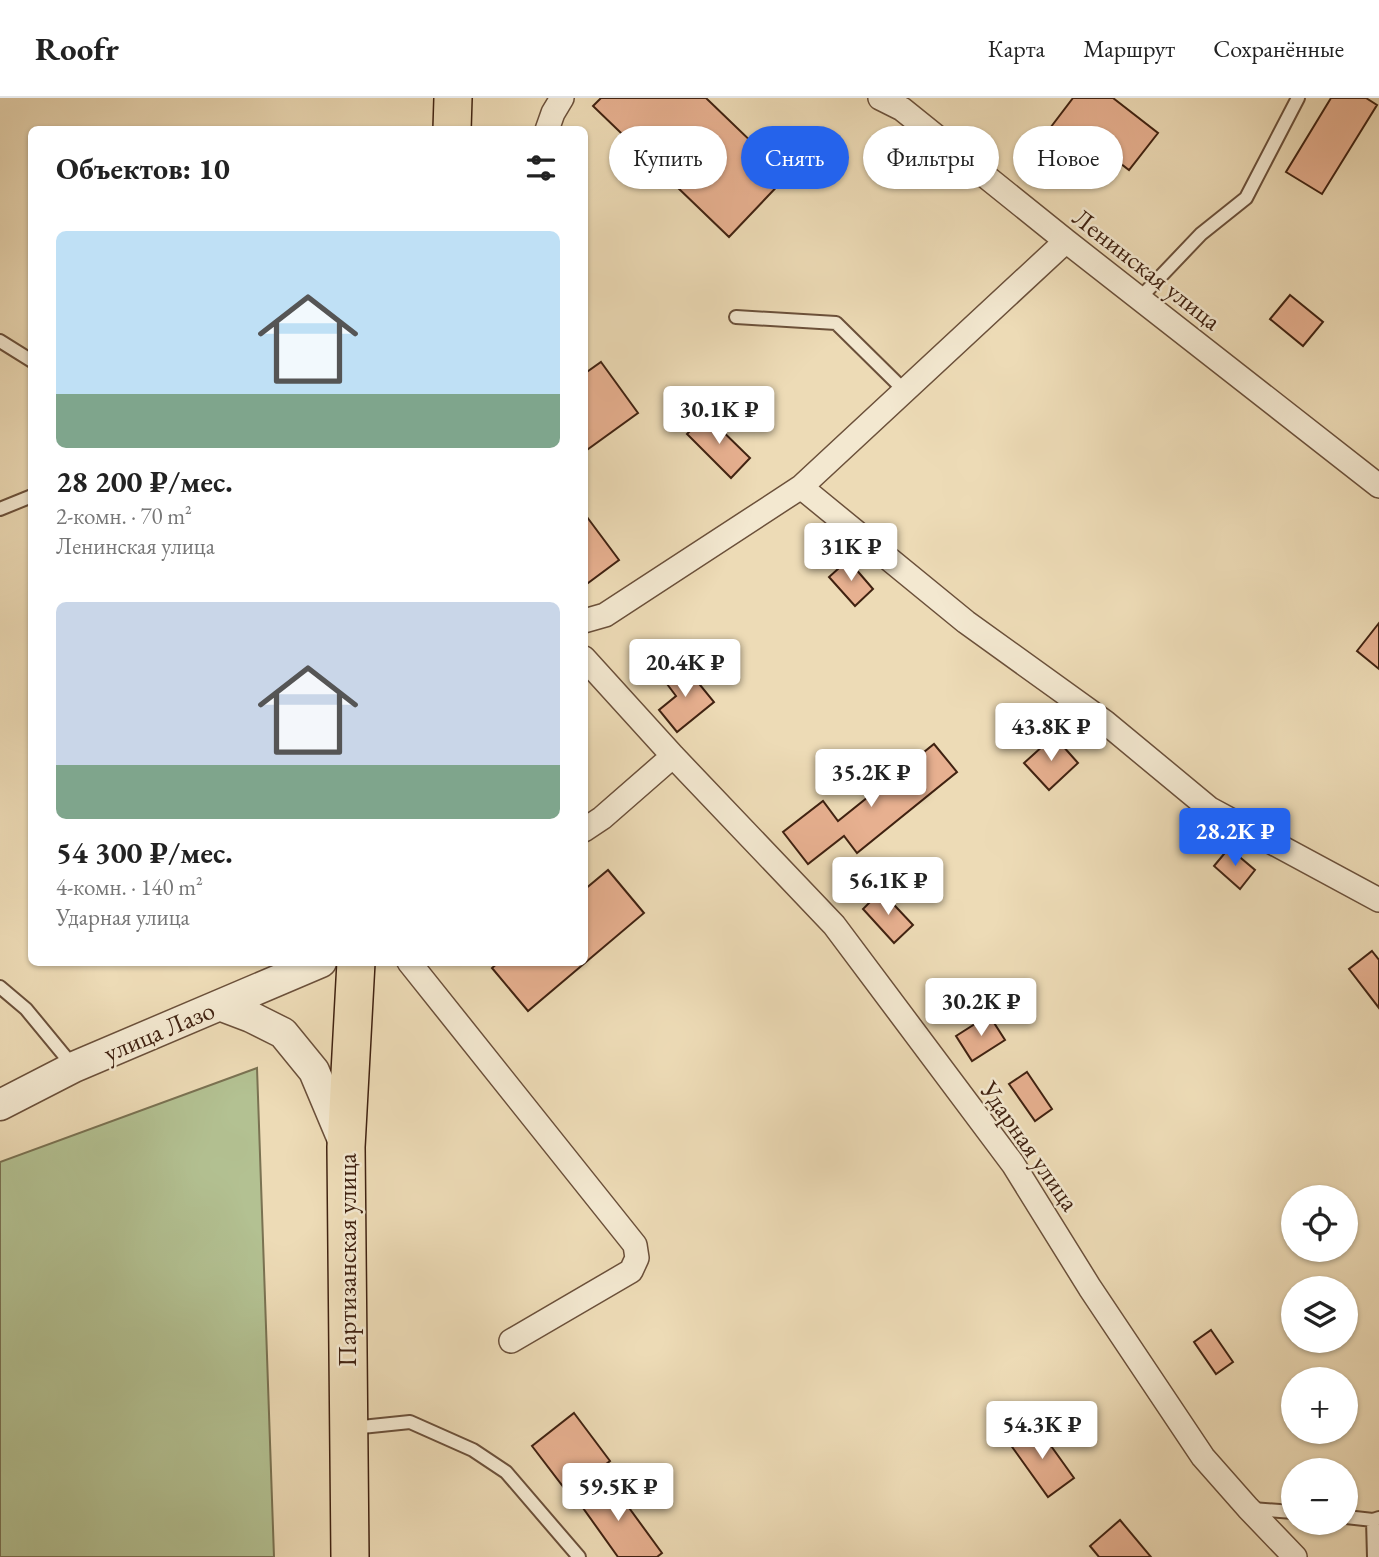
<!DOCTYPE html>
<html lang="ru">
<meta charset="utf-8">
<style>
:root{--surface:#fff;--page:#f2f2f2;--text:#222;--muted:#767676;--line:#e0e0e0;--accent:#2563eb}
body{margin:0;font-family:"EB Garamond",serif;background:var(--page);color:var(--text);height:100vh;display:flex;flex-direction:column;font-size:26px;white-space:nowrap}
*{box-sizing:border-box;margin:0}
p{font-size:23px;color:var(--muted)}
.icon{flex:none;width:38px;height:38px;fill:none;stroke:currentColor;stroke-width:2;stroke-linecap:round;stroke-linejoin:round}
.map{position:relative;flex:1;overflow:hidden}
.sheet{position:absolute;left:28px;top:28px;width:560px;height:840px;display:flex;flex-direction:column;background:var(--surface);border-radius:10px;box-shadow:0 2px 5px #0004}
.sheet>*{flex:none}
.top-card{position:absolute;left:609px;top:28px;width:665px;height:63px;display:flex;gap:14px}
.fabs{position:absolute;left:1281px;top:1087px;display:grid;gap:14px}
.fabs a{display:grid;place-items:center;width:77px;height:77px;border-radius:50%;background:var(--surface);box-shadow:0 2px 5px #0004;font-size:35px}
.price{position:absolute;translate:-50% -60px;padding:0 16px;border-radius:7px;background:#fff;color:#222;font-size:23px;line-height:46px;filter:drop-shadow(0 2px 4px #0008)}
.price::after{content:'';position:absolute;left:50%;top:42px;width:21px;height:16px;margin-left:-10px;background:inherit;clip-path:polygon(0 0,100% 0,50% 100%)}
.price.current{background:var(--accent);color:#fff}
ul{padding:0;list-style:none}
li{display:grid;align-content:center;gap:14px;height:371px;padding:0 28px}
li span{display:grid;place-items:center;height:217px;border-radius:10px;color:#555}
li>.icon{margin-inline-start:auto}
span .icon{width:126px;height:126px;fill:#fffc;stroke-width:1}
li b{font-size:30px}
h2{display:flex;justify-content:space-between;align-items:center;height:84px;padding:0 28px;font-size:30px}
.chip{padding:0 24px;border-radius:32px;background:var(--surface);box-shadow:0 2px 5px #0004;font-size:24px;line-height:63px}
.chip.current{background:var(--accent);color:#fff}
header{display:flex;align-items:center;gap:42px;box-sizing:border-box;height:98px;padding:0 35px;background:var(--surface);border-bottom:2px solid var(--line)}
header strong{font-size:33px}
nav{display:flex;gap:38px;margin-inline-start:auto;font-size:24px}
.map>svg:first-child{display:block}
.green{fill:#b3c192;stroke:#7a7252;stroke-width:2}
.building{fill:#e7b090;stroke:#402211;stroke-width:2}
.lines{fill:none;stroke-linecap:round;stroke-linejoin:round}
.service-casing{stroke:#6b503a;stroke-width:16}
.minor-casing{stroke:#6b503a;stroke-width:26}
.tertiary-casing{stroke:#6b503a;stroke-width:33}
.primary-casing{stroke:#402211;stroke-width:40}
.service{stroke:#f3e8d0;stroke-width:12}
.minor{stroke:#f3e8d0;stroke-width:23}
.tertiary{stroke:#f3e8d0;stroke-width:30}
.primary{stroke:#eddbb6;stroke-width:37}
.labels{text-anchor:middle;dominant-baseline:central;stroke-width:5;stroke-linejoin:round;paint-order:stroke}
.street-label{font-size:26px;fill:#402211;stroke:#f3e8d0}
</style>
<header>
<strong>Roofr</strong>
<nav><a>Карта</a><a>Маршрут</a><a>Сохранённые</a></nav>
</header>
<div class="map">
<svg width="1379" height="1459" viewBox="0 0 1379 1459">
<rect width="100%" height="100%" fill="#eddbb6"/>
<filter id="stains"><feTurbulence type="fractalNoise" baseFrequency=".00286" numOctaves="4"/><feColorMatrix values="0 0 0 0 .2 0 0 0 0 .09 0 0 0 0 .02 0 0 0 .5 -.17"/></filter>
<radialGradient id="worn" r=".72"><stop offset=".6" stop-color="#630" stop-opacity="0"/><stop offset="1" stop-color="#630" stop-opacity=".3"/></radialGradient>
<path class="green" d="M257,970l17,489h-274v-395z"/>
<path class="building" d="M601,0h105l81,78 -58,61 -136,-131z
M1073,0h40l45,35 -29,37 -48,-37 -18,24 -22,-17z
M1331,0h35l11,7 -55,89 -36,-22z
M1290,197l33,27 -20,24 -33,-27z
M601,264l37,51 -54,39v-78z
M706,317l44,43 -19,20 -44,-44z
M584,415l35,47 -35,26z
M848,462l25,29 -18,17 -26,-29z
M1379,525v46l-22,-18z
M683,566l31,38 -37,30 -18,-22 17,-14 -12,-16z
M1054,638l24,27 -29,27 -25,-27z
M934,646l23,28 -100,81 -13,-17 -36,28 -25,-32 40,-31 15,20z
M1229,750l26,22 -15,19 -26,-23z
M608,772l36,43 -116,98 -36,-43 7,-6h85v-72z
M881,793l32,34 -19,18 -31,-34z
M1372,853l7,9v48l-30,-39z
M989,917l16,25 -33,21 -16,-25z
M1027,974l25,37 -17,12 -26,-37z
M1211,1232l22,32 -17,12 -22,-32z
M574,1315l36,48 -42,32 -36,-47z
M1036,1327l38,53 -26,19 -38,-53z
M608,1381l54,74 -5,4h-39l-40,-56z
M1120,1422l31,37h-52l-9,-11z"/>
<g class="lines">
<g class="service-casing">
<path id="service" d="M1140,200l61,-64 45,-36 52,-100
M736,219l100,6 69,68
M0,243l32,20
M0,411l32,-13
M0,889l26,22 47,57
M352,1330l58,-6 63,28 33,22 73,85
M1252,1411l41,3
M1346,1419l27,3 6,-2
M1373,1422l1,37"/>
</g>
<g class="minor-casing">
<path id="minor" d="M880,0l22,11 164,132 313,245
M547,32l6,-17 9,-15
M801,389l165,135 139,100 105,87 169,91
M584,523l21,-6 196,-128 265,-246
M584,560l89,98 161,169 179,239 77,124 113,169 45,51 47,49
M584,732l18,-12 71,-62
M409,864l226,283 2,13 -6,13 -120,70"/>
</g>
<g class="tertiary-casing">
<path id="tertiary" d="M222,908l29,11 32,16 31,38 32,76
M0,1007l74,-38 247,-105"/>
</g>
<g class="primary-casing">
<path id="primary" d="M452,32l1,-32
M350,1459l-4,-410 10,-185"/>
</g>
<use href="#service" class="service"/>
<use href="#minor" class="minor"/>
<use href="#tertiary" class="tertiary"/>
<use href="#primary" class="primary"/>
</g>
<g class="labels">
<g class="street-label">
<text transform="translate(1147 171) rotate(38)">Ленинская улица</text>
<text transform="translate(159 933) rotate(-23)">улица Лазо</text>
<text transform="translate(1030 1048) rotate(55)">Ударная улица</text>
<text transform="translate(347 1162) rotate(-90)">Партизанская улица</text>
</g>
</g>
<rect width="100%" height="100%" filter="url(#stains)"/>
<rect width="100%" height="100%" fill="url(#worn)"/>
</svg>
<div class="fabs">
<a><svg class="icon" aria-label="locate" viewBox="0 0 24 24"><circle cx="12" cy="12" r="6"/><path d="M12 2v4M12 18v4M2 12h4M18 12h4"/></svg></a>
<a><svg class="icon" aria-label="layers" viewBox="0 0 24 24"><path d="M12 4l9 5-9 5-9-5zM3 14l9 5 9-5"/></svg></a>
<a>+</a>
<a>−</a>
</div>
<b class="price" style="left:719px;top:348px">30.1K ₽</b>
<b class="price" style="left:851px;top:485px">31K ₽</b>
<b class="price" style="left:685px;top:601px">20.4K ₽</b>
<b class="price" style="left:1051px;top:665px">43.8K ₽</b>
<b class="price" style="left:871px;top:711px">35.2K ₽</b>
<b class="price current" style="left:1235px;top:770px">28.2K ₽</b>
<b class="price" style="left:888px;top:819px">56.1K ₽</b>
<b class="price" style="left:981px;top:940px">30.2K ₽</b>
<b class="price" style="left:1042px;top:1363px">54.3K ₽</b>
<b class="price" style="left:618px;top:1425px">59.5K ₽</b>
<div class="top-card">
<a class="chip">Купить</a>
<a class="chip current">Снять</a>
<a class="chip">Фильтры</a>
<a class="chip">Новое</a>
</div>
<section class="sheet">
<h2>Объектов: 10<svg class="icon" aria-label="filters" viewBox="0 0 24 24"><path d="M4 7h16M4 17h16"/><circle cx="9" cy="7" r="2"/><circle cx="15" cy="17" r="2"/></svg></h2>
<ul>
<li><span style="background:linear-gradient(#bfe0f5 75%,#7fa58c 0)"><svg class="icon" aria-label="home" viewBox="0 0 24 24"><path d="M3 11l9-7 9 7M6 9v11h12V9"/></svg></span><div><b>28 200 ₽/мес.</b><p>2-комн. · 70 m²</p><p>Ленинская улица</p></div></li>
<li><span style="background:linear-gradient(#c9d6e8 75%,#7fa58c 0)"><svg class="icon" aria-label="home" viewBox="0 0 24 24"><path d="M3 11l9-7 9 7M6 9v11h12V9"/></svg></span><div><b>54 300 ₽/мес.</b><p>4-комн. · 140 m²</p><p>Ударная улица</p></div></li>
</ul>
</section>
</div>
